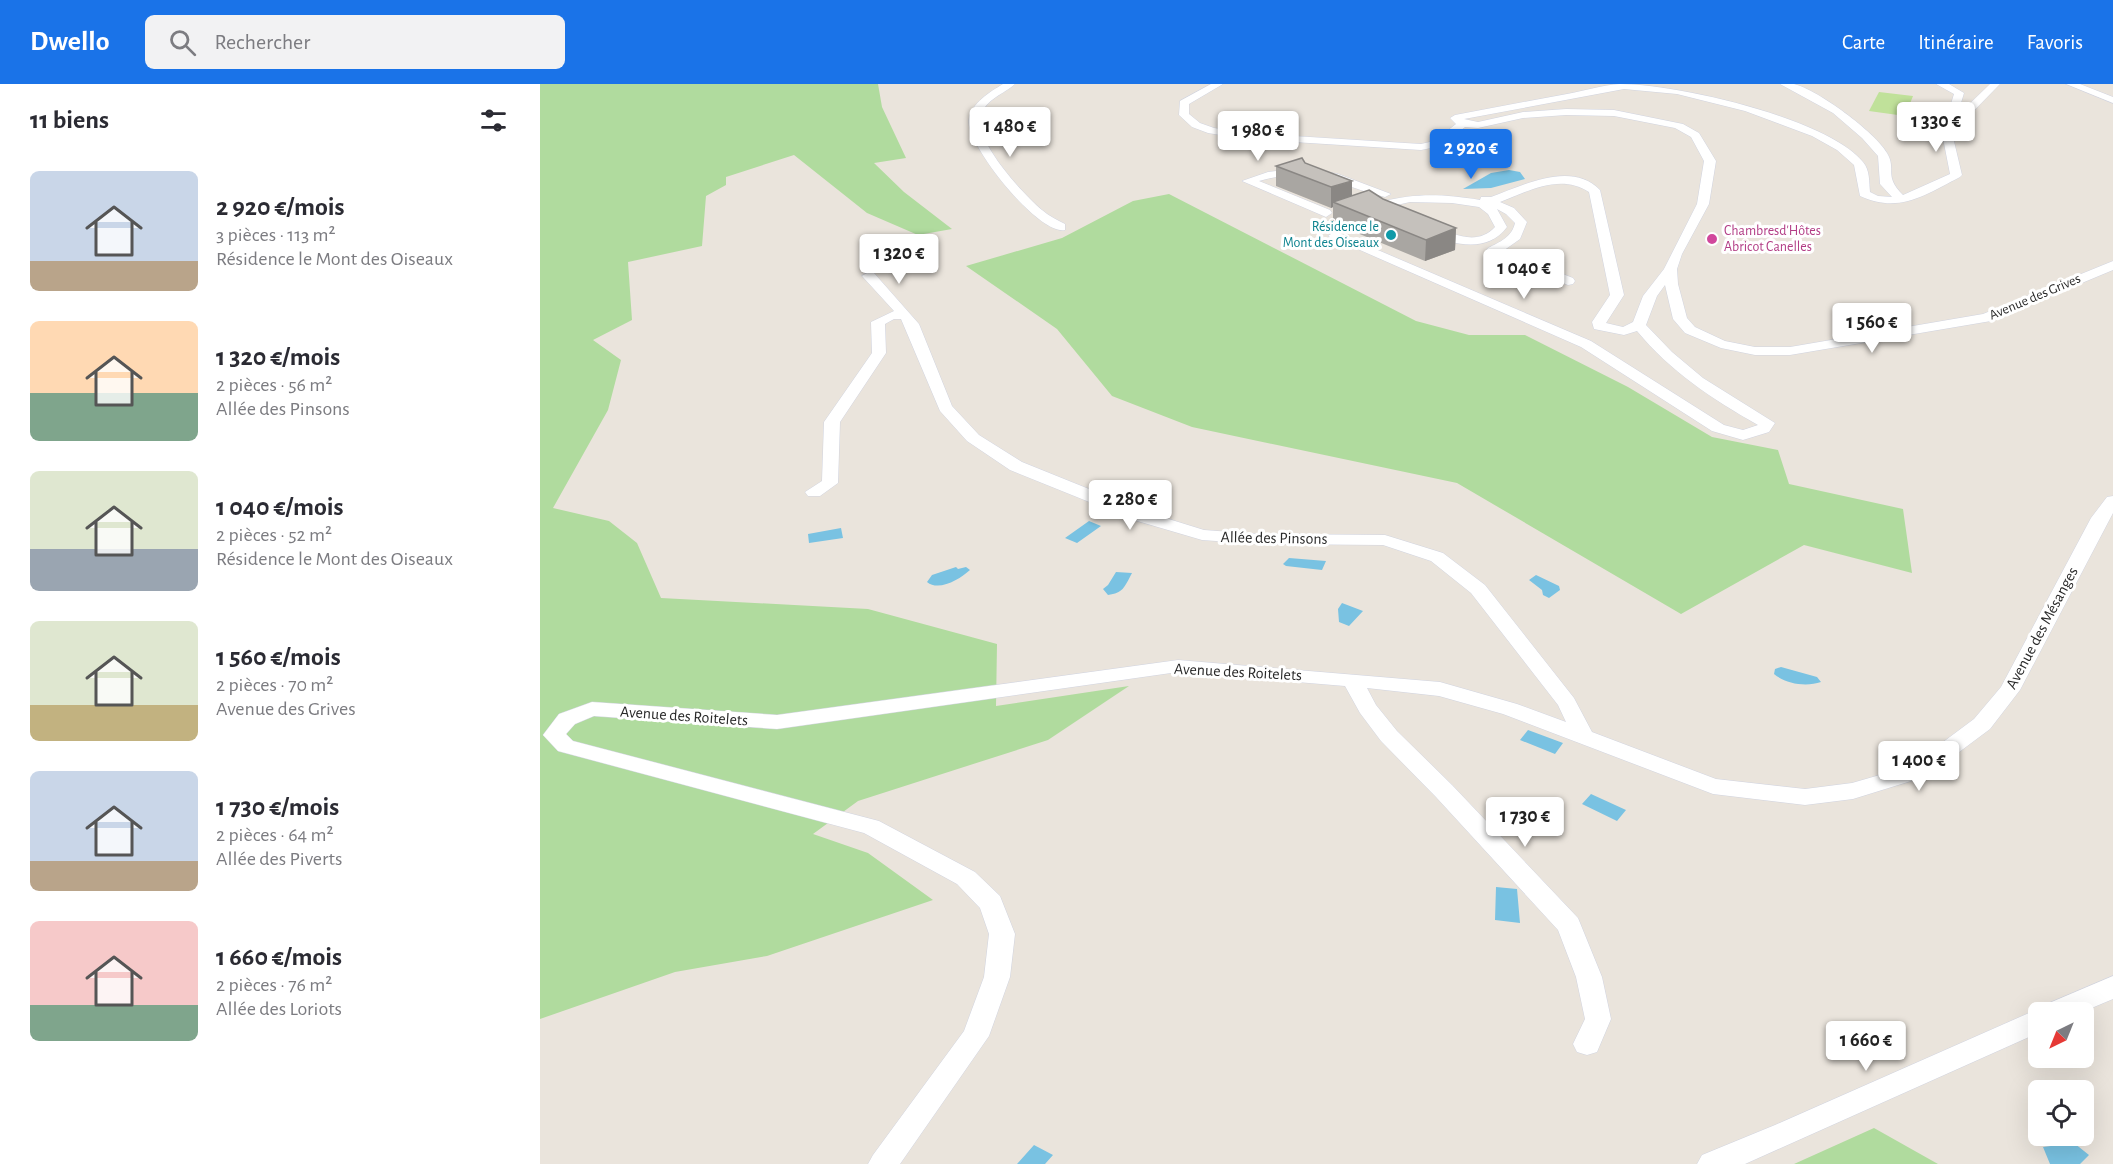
<!DOCTYPE html>
<html lang="fr">
<meta charset="utf-8">
<style>
:root{--surface:#fff;--page:#f2f2f3;--text:#2b2b33;--muted:#7c7c81;--accent:#1a73e8}
body{margin:0;font-family:"Alegreya Sans",sans-serif;background:var(--page);color:var(--text);height:100vh;display:flex;flex-direction:column;font-size:22px;white-space:nowrap}
*{box-sizing:border-box;margin:0}
p{font-size:20px;color:var(--muted)}
.icon{flex:none;width:33px;height:33px;fill:none;stroke:currentColor;stroke-width:2;stroke-linecap:round;stroke-linejoin:round}
.map{position:relative;flex:1;overflow:hidden}
.drawer{display:flex;flex-direction:column;background:var(--surface);width:540px}
.drawer>*{flex:none}
.needle{width:39px;rotate:223deg}
.buttons{position:absolute;left:1488px;top:918px;display:grid;gap:12px}
.buttons a{display:grid;place-items:center;width:66px;height:66px;border-radius:9px;background:var(--surface);box-shadow:0 6px 24px #0002;font-size:30px}
.price{position:absolute;translate:-50% -51px;padding:0 14px;border-radius:6px;background:#fff;color:#222;font-size:20px;line-height:39px;filter:drop-shadow(0 2px 3px #0008)}
.price::after{content:'';position:absolute;left:50%;top:36px;width:18px;height:14px;margin-left:-9px;background:inherit;clip-path:polygon(0 0,100% 0,50% 100%)}
.price.current{background:var(--accent);color:#fff}
ul{padding:0;list-style:none}
li{display:flex;align-items:center;gap:18px;height:150px;padding:0 30px}
li span{display:grid;place-items:center;flex:none;width:168px;height:120px;border-radius:9px;color:#555}
li>.icon{margin-inline-start:auto}
span .icon{width:72px;height:72px;fill:#fffc;stroke-width:1}
li b{font-size:26px}
h2{display:flex;justify-content:space-between;align-items:center;height:72px;padding:0 30px;font-size:26px}
header{display:flex;align-items:center;gap:36px;box-sizing:border-box;height:84px;padding:0 30px;background:var(--accent);color:#fff}
header strong{font-size:28px}
nav{display:flex;gap:33px;margin-inline-start:auto;font-size:21px}
.search{width:420px;height:54px;background:var(--page);display:flex;align-items:center;gap:15px;box-sizing:border-box;padding:0 21px;border-radius:9px;color:var(--muted);font-size:22px}
main{display:flex;flex:1;min-height:0}
.map>svg:first-child{display:block}
.green{fill:#b0db9e}
.pitch{fill:#c0e19a}
.water{fill:#79c2e2}
.lines{fill:none;stroke-linecap:round;stroke-linejoin:round}
.minor-casing{stroke:#d1d4e0;stroke-width:1}
.minor{fill:#fff;fill-rule:evenodd}
.wall{fill:#a9a6a2}
.shaded-wall{fill:#8a8784}
.building{fill:#c5c1bc;stroke:#8a8784;stroke-width:1.5}
.culture-dot{fill:#0f9aa8;stroke:#fff;stroke-width:2}
.hotel-dot{fill:#d1479c;stroke:#fff;stroke-width:2}
.labels{text-anchor:middle;dominant-baseline:central;stroke-width:6;stroke-linejoin:round;paint-order:stroke}
.far-culture-label{font-size:14px;fill:#0d838f;stroke:#fff;text-anchor:end}
.far-hotel-label{font-size:14px;fill:#b23c85;stroke:#fff;text-anchor:start}
.far-street-label{font-size:14px;fill:#292929;stroke:#fff}
.street-label{font-size:16px;fill:#292929;stroke:#fff}
</style>
<header>
<strong>Dwello</strong>
<div class="search"><svg class="icon" aria-label="search" viewBox="0 0 24 24"><circle cx="10" cy="10" r="6"/><path d="M15 15l6 6"/></svg>Rechercher</div>
<nav><a>Carte</a><a>Itinéraire</a><a>Favoris</a></nav>
</header>
<main>
<section class="drawer">
<h2>11 biens<svg class="icon" aria-label="filters" viewBox="0 0 24 24"><path d="M4 7h16M4 17h16"/><circle cx="9" cy="7" r="2"/><circle cx="15" cy="17" r="2"/></svg></h2>
<ul>
<li><span style="background:linear-gradient(#c9d6e8 75%,#b9a48a 0)"><svg class="icon" aria-label="home" viewBox="0 0 24 24"><path d="M3 11l9-7 9 7M6 9v11h12V9"/></svg></span><div><b>2 920 €/mois</b><p>3 pièces · 113 m²</p><p>Résidence le Mont des Oiseaux</p></div></li>
<li><span style="background:linear-gradient(#ffd9b3 60%,#7fa58c 0)"><svg class="icon" aria-label="home" viewBox="0 0 24 24"><path d="M3 11l9-7 9 7M6 9v11h12V9"/></svg></span><div><b>1 320 €/mois</b><p>2 pièces · 56 m²</p><p>Allée des Pinsons</p></div></li>
<li><span style="background:linear-gradient(#dfe7d0 65%,#9aa5b1 0)"><svg class="icon" aria-label="home" viewBox="0 0 24 24"><path d="M3 11l9-7 9 7M6 9v11h12V9"/></svg></span><div><b>1 040 €/mois</b><p>2 pièces · 52 m²</p><p>Résidence le Mont des Oiseaux</p></div></li>
<li><span style="background:linear-gradient(#dfe7d0 70%,#c2b280 0)"><svg class="icon" aria-label="home" viewBox="0 0 24 24"><path d="M3 11l9-7 9 7M6 9v11h12V9"/></svg></span><div><b>1 560 €/mois</b><p>2 pièces · 70 m²</p><p>Avenue des Grives</p></div></li>
<li><span style="background:linear-gradient(#c9d6e8 75%,#b9a48a 0)"><svg class="icon" aria-label="home" viewBox="0 0 24 24"><path d="M3 11l9-7 9 7M6 9v11h12V9"/></svg></span><div><b>1 730 €/mois</b><p>2 pièces · 64 m²</p><p>Allée des Piverts</p></div></li>
<li><span style="background:linear-gradient(#f6c9c9 70%,#7fa58c 0)"><svg class="icon" aria-label="home" viewBox="0 0 24 24"><path d="M3 11l9-7 9 7M6 9v11h12V9"/></svg></span><div><b>1 660 €/mois</b><p>2 pièces · 76 m²</p><p>Allée des Loriots</p></div></li>
</ul>
</section>
<div class="map">
<svg width="1573" height="1080" viewBox="0 0 1573 1080">
<rect width="100%" height="100%" fill="#eae4dc"/>
<path class="green" d="M0,0h338l4,23 24,51 -32,5 30,29 48,37 -34,6 -51,-22 -73,-58 -68,22v8l-20,11 -4,50 -74,16 4,58 -39,20 28,20 -13,50 -55,98 56,13 28,22 24,55 207,11 129,35 -1,62 133,-20 -81,54 -190,61 -45,33 55,19 65,47 -166,56 -92,16 -135,47z
M629,110l247,127 53,14h56l103,52 84,50 66,13 11,34 114,25 9,64 -108,-28 -123,69 -224,-131 -265,-56 -80,-31 -55,-67 -91,-63 96,-28 71,-37z
M1334,1044l64,36h-144z"/>
<path class="pitch" d="M1339,8l34,4 -8,20 -36,-5z"/>
<path class="water" d="M969,86l11,2 5,7 -34,9 -28,1 28,-16z
M549,437l12,5 -24,17 -12,-5z
M301,444l2,10 -34,5 -1,-9z
M749,474l37,3 -4,9 -36,-4 -3,-2z
M416,483l2,2 8,-2 4,3c-10,9 -31,22 -43,12l5,-7z
M576,488l16,1c-8,15 -9,20 -24,22l-5,-6 5,-4z
M996,491l23,11 1,4 -11,8 -6,-3 -1,-5 -13,-10z
M802,519l21,8 -14,15 -10,-4 -1,-13z
M1241,583l36,10 4,5c-15,5 -35,2 -47,-8l1,-5z
M988,646l35,13 -8,11 -35,-14z
M1051,710l35,16 -9,11 -35,-17z
M956,803l21,2 3,34 -25,-3z
M1534,1059l15,12 -9,9h-30l-7,-17z
M494,1061l19,10 -8,9h-28z"/>
<g class="lines">
<g class="minor-casing">
<path id="minor" d="M463,0h12c-11,10 -29,15 -34,31 -9,24 42,79 61,95 7,6 15,10 23,14v6c-26,6 -99,-85 -96,-110 2,-17 21,-28 34,-36z
M671,0h12l-34,20v10l11,9 14,5 31,5 176,11 13,-3 22,-17 -6,-6 5,-3c37,-7 74,-14 112,-21 17,-3 36,-9 53,-10 56,0 207,34 243,78 7,8 6,20 7,30l8,4 14,1 -12,-13 -2,-28 -16,-18 -29,-25 -53,-29c5,0 10,0 14,0 24,6 81,48 93,69 10,17 -4,22 16,42l47,-21 -8,-41 12,-39 -18,-10h13l15,9 -7,23 33,-32h10l-48,49 10,42 -2,2c-35,18 -61,37 -100,19l-6,-31 -17,-15 -25,-14 -67,-25 -68,-17 -53,-5 -160,30 14,3 45,-10 43,-3 48,1 69,14 16,9 17,28 -7,43 -27,50 -5,15 1,15 9,34 8,9 30,14 30,6h35l193,-33 130,-53v9l-122,51 -201,34h-35l-34,-7 -36,-15 -12,-14 -8,-34 -8,11 -11,29 26,27 31,26 72,45 -6,9 -26,8 -31,-9 -131,-84 -253,-111 6,-4 4,1 253,108 133,84 19,5 15,-5c-46,-26 -88,-54 -121,-94l-13,4 -30,-6 -2,-7 18,-27 -21,-103c-29,-19 -60,-1 -89,10l14,6 13,14 -7,17 -17,12 70,27 2,3 -2,3 -5,1 -80,-31 -2,-3 2,-3c12,-6 24,-11 27,-25l-9,-9 -9,-5 10,18c-15,20 -37,20 -60,14 -7,-3 -16,-5 -21,-10l6,-4c22,6 44,20 63,0l-7,-13 -9,-7 -27,-4 -42,-1 -22,5 -1,3 9,5 -6,4 -16,-8 6,-9c37,-9 62,-8 100,-2l1,-3h10c31,-11 80,-37 109,-7l24,105 -18,28 17,4 10,-5 10,-26 21,-27 33,-65 7,-43 -13,-24 -16,-9 -61,-12 -48,-1 -43,3 -45,10 -13,-1 -24,19 -20,4 -176,-11 -37,-6 -16,-6 -13,-12 1,-14z
M1526,0h14l33,13v6z
M762,84l36,6 53,20 -6,3c-47,-12 -75,-31 -126,-16l71,29 2,3 -6,4 -84,-36 26,-9z
M329,188l5,1 45,51 33,82 27,29 43,27 124,50 58,18 54,4 127,1 58,18 42,32 89,113 18,34 124,47 89,10 47,-6 59,-17 63,-47 27,-32 90,-169 16,-21 6,-1v17l-93,177 -30,39 -63,47 -74,23 -48,6 -92,-11 -210,-80 -64,-18 -72,-8 9,17 21,26 55,54 126,133 24,59 9,42 -14,33 -10,3 -10,-3 -4,-8 12,-25 -9,-42 -18,-47 -122,-133 -55,-56 -21,-28 -15,-27 -167,-14 -401,57 -183,-13 -19,8 -9,10 7,7 306,80 96,51 25,24 15,38 -5,43 -21,59 -89,128h-32l5,-9 91,-124 20,-54 5,-43 -9,-26 -23,-24 -93,-51 -306,-82 -15,-16 16,-21 33,-12 185,13 401,-55 262,22 77,22 49,18 -8,-17 -87,-112 -40,-32 -48,-16 -125,-1 -56,-4 -68,-20 -124,-50 -43,-29 -27,-30 -39,-92h-7l-9,5 1,29 -46,69 -2,61 -18,13h-12l-3,-4 17,-11 2,-59 48,-69 -1,-31 23,-11 -32,-35z
M1573,892v23l-31,13h-44v21l-293,131h-48l5,-9 73,-30 254,-112 9,-3 5,2 4,-8z"/>
</g>
<use href="#minor" class="minor"/>
</g>
<path class="wall" d="M765,79l47,33 31,3 73,29 -1,22 -30,11 -92,-38v-16l-2,1 -55,-22v-20z"/>
<path class="shaded-wall" d="M812,97v21h-19v5l-2,1v-21z
M916,144l-1,22 -30,11 1,-21z"/>
<path class="building" d="M762,74l3,5 47,18 -21,6 -55,-21z
M829,106l14,9 73,29 -30,12 -93,-38z"/>
<circle class="culture-dot" cx="851" cy="151" r="6"/>
<circle class="hotel-dot" cx="1172" cy="155" r="6"/>
<g class="labels">
<g class="far-culture-label">
<text x="839" y="143">Résidence le<tspan x="839" dy="16">Mont des Oiseaux</tspan></text>
</g>
<g class="far-hotel-label">
<text x="1184" y="147">Chambresd'Hôtes<tspan x="1184" dy="16">Abricot Canelles</tspan></text>
</g>
<g class="far-street-label">
<text transform="translate(1495 213) rotate(-23)">Avenue des Grives</text>
</g>
<g class="street-label">
<text transform="translate(734 454) rotate(1)">Allée des Pinsons</text>
<text transform="translate(1502 544) rotate(-62)">Avenue des Mésanges</text>
<text transform="translate(698 588) rotate(3)">Avenue des Roitelets</text>
<text transform="translate(144 632) rotate(4)">Avenue des Roitelets</text>
</g>
</g>
</svg>
<div class="buttons">
<a><svg class="needle" viewBox="-14 -14 28 28"><path d="M0-13l5 13h-10z" fill="#e53935"/><path d="M0 13l5-13h-10z" fill="#7c7c81"/></svg></a>
<a><svg class="icon" aria-label="locate" viewBox="0 0 24 24"><circle cx="12" cy="12" r="6"/><path d="M12 2v4M12 18v4M2 12h4M18 12h4"/></svg></a>
</div>
<b class="price" style="left:1396px;top:69px">1 330 €</b>
<b class="price" style="left:470px;top:74px">1 480 €</b>
<b class="price" style="left:718px;top:78px">1 980 €</b>
<b class="price current" style="left:931px;top:96px">2 920 €</b>
<b class="price" style="left:359px;top:201px">1 320 €</b>
<b class="price" style="left:984px;top:216px">1 040 €</b>
<b class="price" style="left:1332px;top:270px">1 560 €</b>
<b class="price" style="left:590px;top:447px">2 280 €</b>
<b class="price" style="left:1379px;top:708px">1 400 €</b>
<b class="price" style="left:985px;top:764px">1 730 €</b>
<b class="price" style="left:1326px;top:988px">1 660 €</b>
</div>
</main>
